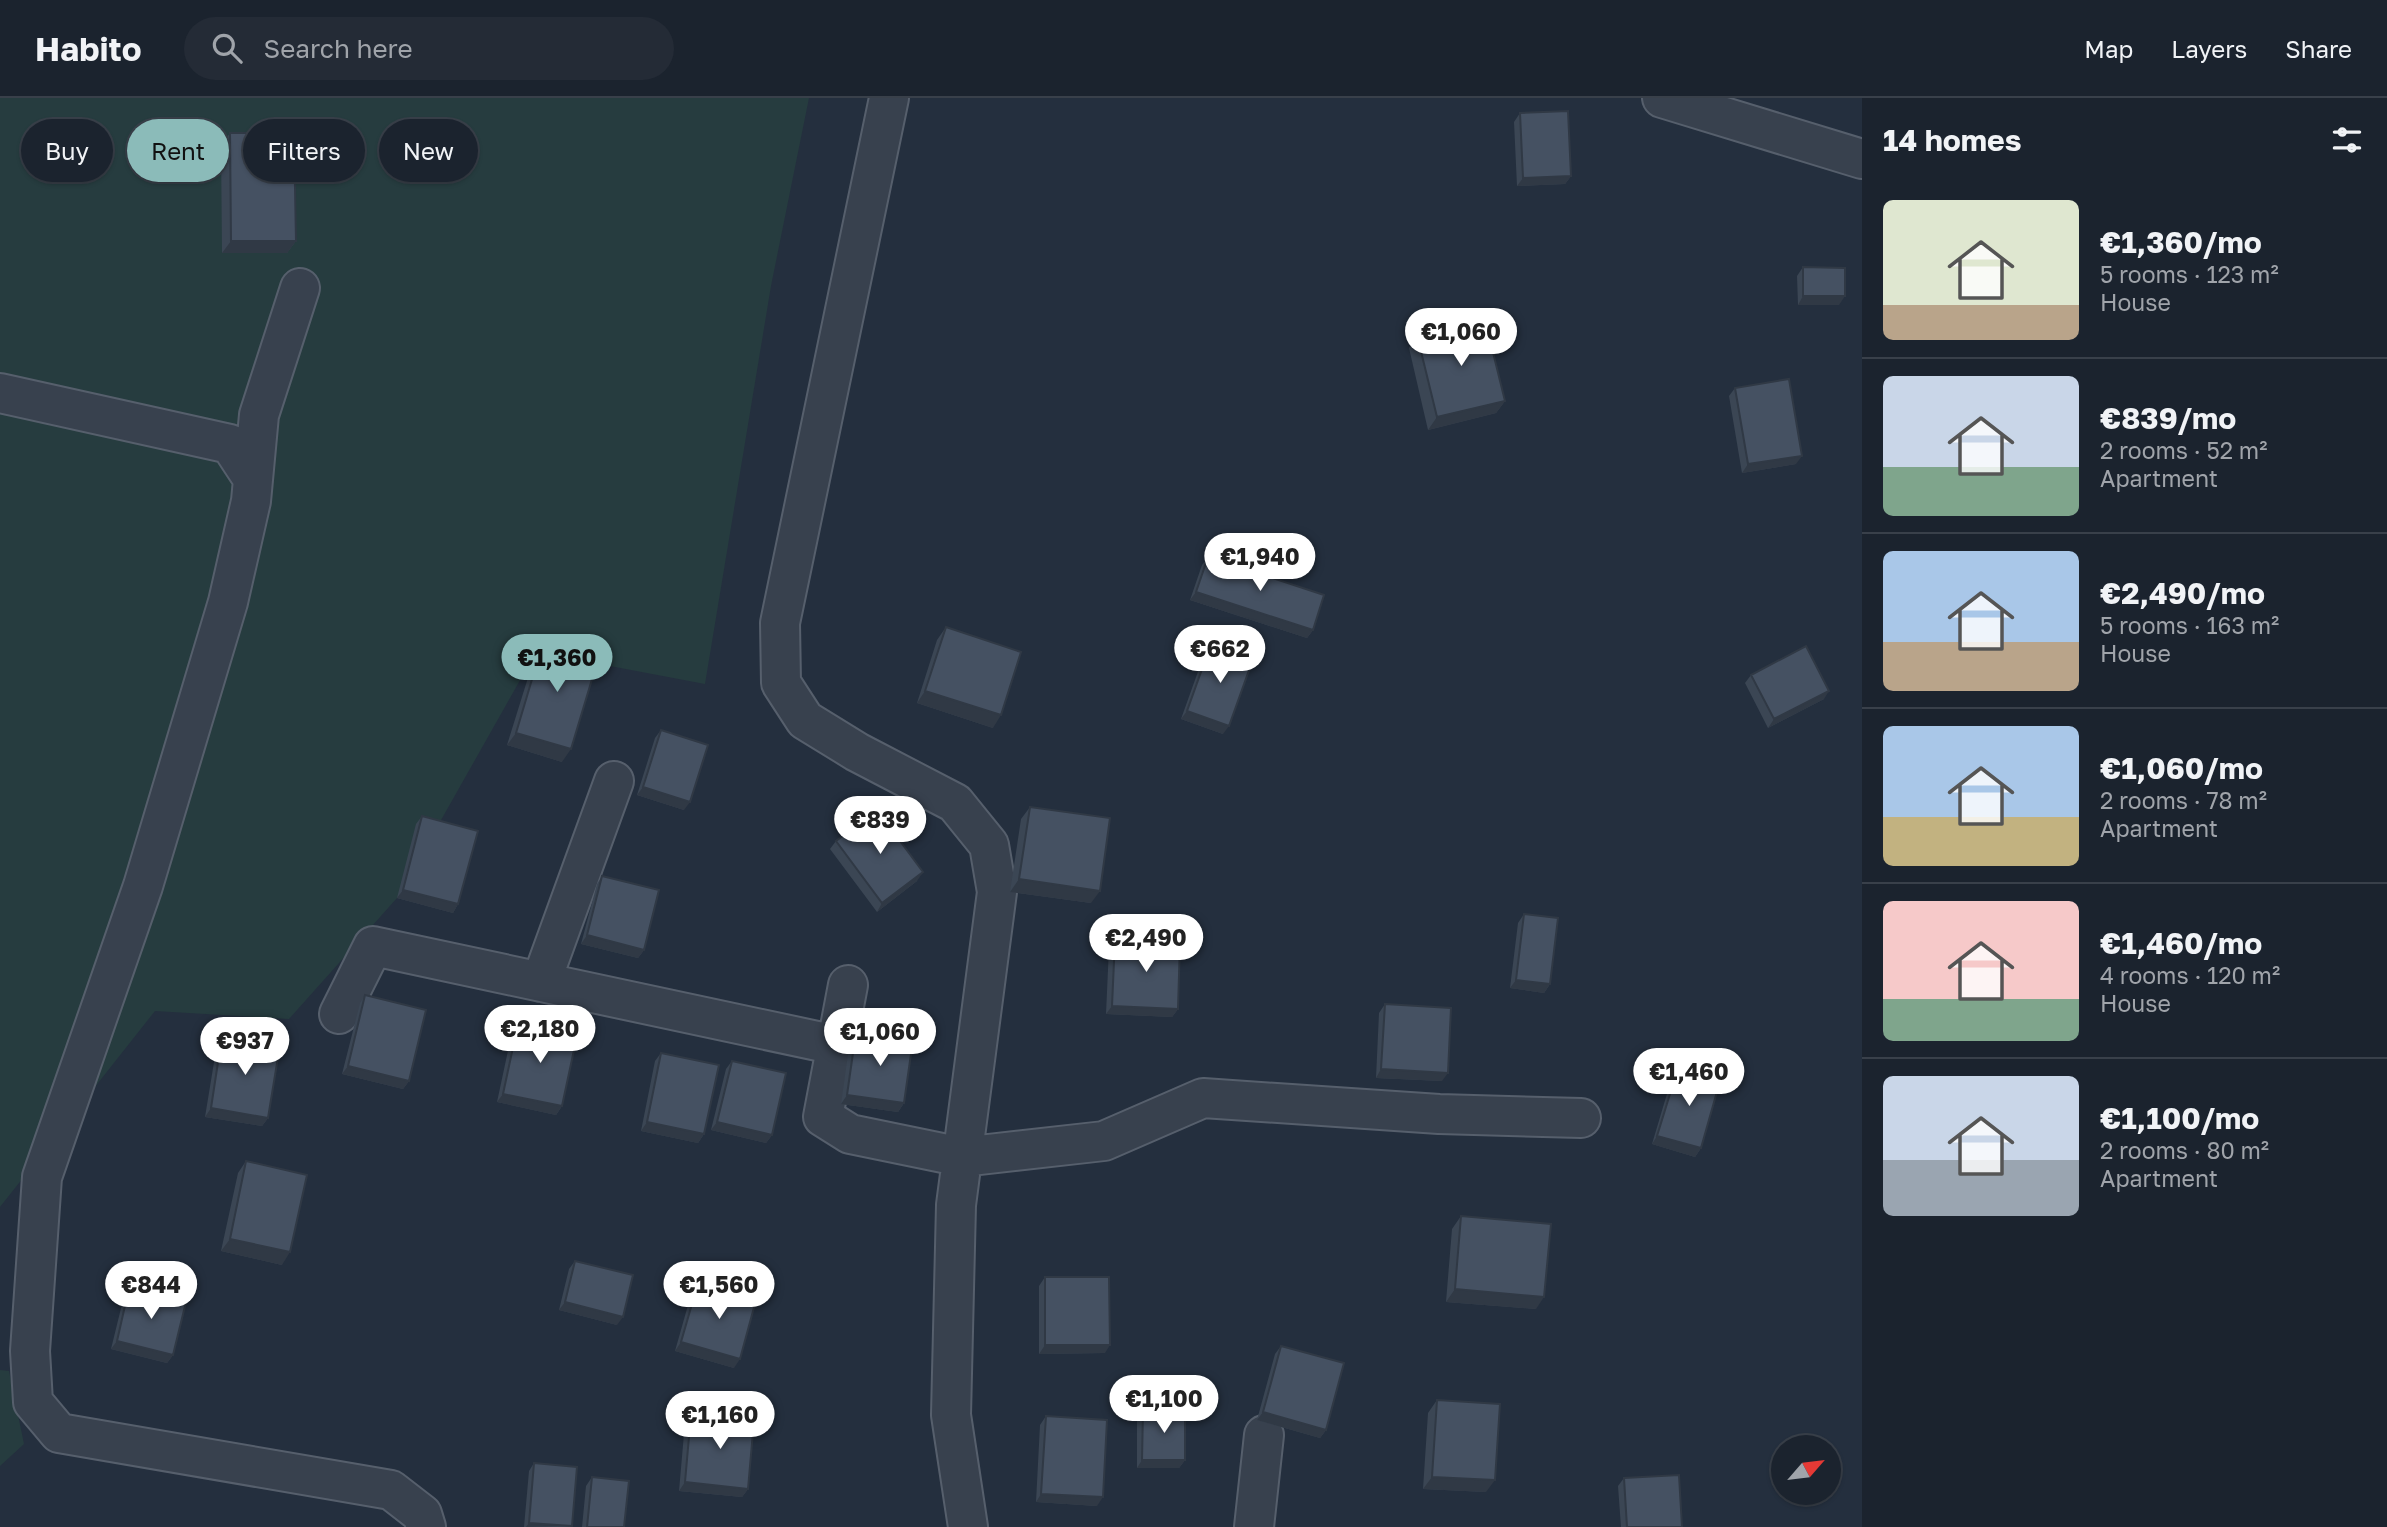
<!DOCTYPE html>
<meta charset="utf-8">
<style>
:root{--surface:#1b232e;--page:#242b36;--text:#f1f3f6;--muted:#a0a4aa;--line:#39404a;--accent:#8bbbb9}
body{margin:0;font-family:"Golos Text",sans-serif;background:var(--page);color:var(--text);height:100vh;display:flex;flex-direction:column;font-size:26px;white-space:nowrap}
*{box-sizing:border-box;margin:0}
p{font-size:23px;color:var(--muted)}
.icon{flex:none;width:38px;height:38px;fill:none;stroke:currentColor;stroke-width:2;stroke-linecap:round;stroke-linejoin:round}
.map{position:relative;flex:1;overflow:hidden}
.details{display:flex;flex-direction:column;background:var(--surface);width:525px}
.details>*{flex:none}
.hud{position:absolute;left:21px;top:21px;width:665px;height:63px;display:flex;gap:14px}
.needle{width:46px;rotate:62deg}
.buttons{position:absolute;left:1771px;top:1337px;display:grid;gap:14px}
.buttons a{display:grid;place-items:center;width:70px;height:70px;border-radius:50%;background:var(--surface);box-shadow:0 2px 5px #0004,0 0 0 2px var(--line);font-size:35px}
.price{position:absolute;translate:-50% -60px;padding:0 16px;border-radius:24px;background:#fff;color:#222;font-size:23px;line-height:46px;filter:drop-shadow(0 2px 4px #0008)}
.price::after{content:'';position:absolute;left:50%;top:42px;width:21px;height:16px;margin-left:-10px;background:inherit;clip-path:polygon(0 0,100% 0,50% 100%)}
.price.on{background:var(--accent);color:#111}
ul{padding:0;list-style:none}
li{display:flex;align-items:center;gap:21px;height:175px;padding:0 21px}
li+li{border-top:2px solid var(--line)}
li span{display:grid;place-items:center;flex:none;width:196px;height:140px;border-radius:10px;color:#555}
li>.icon{margin-inline-start:auto}
span .icon{width:84px;height:84px;fill:#fffc;stroke-width:1}
li b{font-size:30px}
h2{display:flex;justify-content:space-between;align-items:center;height:84px;padding:0 21px;font-size:30px}
.pill{padding:0 24px;border-radius:32px;background:var(--surface);box-shadow:0 2px 5px #0004,0 0 0 2px var(--line);font-size:24px;line-height:63px}
.pill.on{background:var(--accent);color:#111}
header{display:flex;align-items:center;gap:42px;box-sizing:border-box;height:98px;padding:0 35px;background:var(--surface);border-bottom:2px solid var(--line)}
header strong{font-size:33px}
nav{display:flex;gap:38px;margin-inline-start:auto;font-size:24px}
.search{width:490px;height:63px;background:var(--page);display:flex;align-items:center;gap:18px;box-sizing:border-box;padding:0 24px;border-radius:38px;color:var(--muted);font-size:26px}
main{display:flex;flex:1;min-height:0}
.map>svg:first-child{display:block}
.green{fill:#263c3f}
.lines{fill:none;stroke-linecap:round;stroke-linejoin:round}
.minor-casing{stroke:#565f6c;stroke-width:42}
.minor{stroke:#38414e;stroke-width:38}
.wall{fill:#3b4654}
.shaded-wall{fill:#303945}
.building{fill:#455162;stroke:#303945;stroke-width:2}
</style>
<header>
<strong>Habito</strong>
<div class="search"><svg class="icon" aria-label="search" viewBox="0 0 24 24"><circle cx="10" cy="10" r="6"/><path d="M15 15l6 6"/></svg>Search here</div>
<nav><a>Map</a><a>Layers</a><a>Share</a></nav>
</header>
<main>
<div class="map">
<svg width="1862" height="1429" viewBox="0 0 1862 1429">
<rect width="100%" height="100%" fill="#242f3e"/>
<path class="green" d="M0,0h809l-38,188 -66,398 -169,-32 -139,246 -108,121 -134,-8 -155,196z
M0,1272l9,1 15,73 -24,22z"/>
<g class="lines">
<g class="minor-casing">
<path id="minor" d="M889,0l-109,525 1,60 24,37 52,32 98,51 34,42 8,47 -41,313 -5,210 17,112
M1662,0l200,61
M300,190l-41,127 -8,86 -23,101 -85,284 -101,291 -12,174 3,51 26,31 332,57 31,24 4,13
M0,295l230,51 23,35
M541,884l73,-201
M848,887l-25,132 27,17 112,23 142,-16 99,-43 236,16 142,4
M339,916l34,-68 463,99
M1254,1429l10,-92"/>
</g>
<use href="#minor" class="minor"/>
</g>
<path class="wall" d="M1520,15l51,63 -6,8 -48,2 -3,-64z
M230,35l66,108 -9,12h-65l-1,-107z
M1803,169l36,38h-41l-1,-29z
M1417,237l88,66 -9,12 -68,17 -19,-82z
M1735,290l61,76 -54,9 -13,-77z
M1208,459l105,73 -6,8 -117,-38 12,-35z
M946,529l47,101 -76,-25 20,-63z
M544,541l18,123 -55,-17 29,-93z
M1211,546l12,90 -42,-15 24,-67z
M1751,577l73,24 -56,29 -23,-45z
M661,632l23,80 -47,-15 18,-57z
M1030,709l61,96 -81,-11 11,-73z
M422,718l36,88 -5,9 -56,-15 19,-74z
M836,743l81,40 -40,31 -47,-63z
M602,778l42,74 -6,8 -57,-14 16,-60z
M1524,816l26,70 -6,9 -34,-5 8,-65z
M1115,841l63,70 -6,8 -66,-3 3,-67z
M365,897l44,86 -6,8 -61,-15 18,-71z
M1385,906l57,77 -66,-3 3,-65z
M518,926l44,82 -6,9 -59,-13 15,-70z
M856,934l48,71 -6,9 -57,-8 9,-64z
M222,938l46,82 -6,8 -57,-9 12,-73z
M661,955l43,81 -6,9 -57,-12 14,-70z
M732,963l40,74 -6,8 -55,-13 15,-61z
M1678,970l23,80 -6,9 -43,-13 20,-67z
M246,1063l36,104 -61,-14 17,-78z
M1461,1118l75,93 -90,-7 6,-73z
M575,1163l42,64 -58,-15 10,-41z
M1045,1179l60,76 -66,1v-68z
M698,1185l36,85 -59,-17 17,-60z
M129,1190l44,67 -6,8 -56,-14 13,-53z
M1281,1248l45,84 -6,8 -63,-18 18,-66z
M1437,1302l49,92 -63,-3 5,-76z
M1143,1312l42,50 -6,8h-42v-50z
M691,1316l57,75 -6,8 -63,-6 6,-69z
M1046,1318l51,90 -61,-4 4,-77z
M534,1365l38,64h-48l5,-56z
M592,1379l32,50h-42l4,-41z
M1624,1380l58,49h-61l-3,-41z"/>
<path class="shaded-wall" d="M1571,78l-6,8 -48,2 6,-8z
M231,143h65l-9,12h-65z
M1803,198h42l-6,9h-41z
M1505,303l-9,12 -68,17 9,-13z
M1802,358l-6,8 -54,9 6,-9z
M1196,494l117,38 -6,8 -117,-38z
M925,593l76,24 -8,13 -76,-25z
M1829,593l-5,8 -56,29 6,-9z
M1187,613l42,15 -6,8 -42,-15z
M516,635l55,16 -9,13 -55,-17z
M643,689l47,15 -6,8 -47,-15z
M923,774l-6,9 -40,31 5,-9z
M1019,781l81,12 -9,12 -81,-11z
M403,792l55,14 -5,9 -56,-15z
M587,837l57,15 -6,8 -57,-14z
M1516,882l34,4 -6,9 -34,-5z
M1112,908l66,3 -6,8 -66,-3z
M348,968l61,15 -6,8 -61,-15z
M1381,971l67,4 -6,8 -66,-3z
M503,996l59,12 -6,9 -59,-13z
M847,997l57,8 -6,9 -57,-8z
M211,1010l57,10 -6,8 -57,-9z
M647,1024l57,12 -6,9 -57,-12z
M717,1024l55,13 -6,8 -55,-13z
M1657,1038l44,12 -6,9 -43,-13z
M230,1141l60,13 -8,13 -61,-14z
M1455,1191l89,8 -8,12 -90,-7z
M565,1204l58,15 -6,8 -58,-15z
M117,1243l56,14 -6,8 -56,-14z
M681,1244l59,17 -6,9 -59,-17z
M1045,1247h65l-5,8 -66,1z
M1263,1314l63,18 -6,8 -63,-18z
M1142,1362h43l-6,8h-42z
M1432,1379l63,3 -9,12 -63,-3z
M685,1384l63,7 -6,8 -63,-6z
M1041,1396l62,3 -6,9 -61,-4z
M529,1425l43,3 -46,1z"/>
<path class="building" d="M1568,13l3,65 -48,2 -3,-65z
M230,35h64l2,108h-65z
M1803,169l42,1v28h-42z
M1485,222l20,81 -68,16 -20,-82z
M1789,281l13,77 -54,8 -13,-76z
M1208,459l116,38 -11,35 -117,-38z
M946,529l75,25 -20,63 -76,-24z
M544,541l55,17 -28,93 -55,-16z
M1211,546l42,15 -24,67 -42,-15z
M1806,548l23,45 -55,28 -23,-44z
M661,632l47,15 -18,57 -47,-15z
M1030,709l80,11 -10,73 -81,-12z
M877,712l46,62 -41,31 -46,-62z
M422,718l56,15 -20,73 -55,-14z
M602,778l57,14 -15,60 -57,-15z
M1524,816l34,4 -8,66 -34,-4z
M1115,841l65,3 -2,67 -66,-3z
M365,897l61,15 -17,71 -61,-15z
M1385,906l66,4 -3,65 -67,-4z
M518,926l59,12 -15,70 -59,-12z
M856,934l57,8 -9,63 -57,-8z
M222,938l58,9 -12,73 -57,-10z
M661,955l58,12 -15,69 -57,-12z
M732,963l54,12 -14,62 -55,-13z
M1678,970l42,13 -19,67 -44,-12z
M246,1063l61,14 -17,77 -60,-13z
M1461,1118l90,8 -7,73 -89,-8z
M575,1163l58,14 -10,42 -58,-15z
M1045,1179h64l1,68h-65z
M698,1185l58,17 -16,59 -59,-17z
M129,1190l57,14 -13,53 -56,-14z
M1281,1248l63,17 -18,67 -63,-18z
M1437,1302l63,4 -5,76 -63,-3z
M1143,1312h42v50h-43z
M691,1316l63,6 -6,69 -63,-7z
M1046,1318l61,4 -4,77 -62,-3z
M534,1365l43,4 -5,59 -43,-3z
M1679,1377l3,52h-55l-3,-49z
M592,1379l37,4 -5,46h-37z"/>
</svg>
<div class="buttons">
<a><svg class="needle" viewBox="-14 -14 28 28"><path d="M0-13l5 13h-10z" fill="#e53935"/><path d="M0 13l5-13h-10z" fill="#a0a4aa"/></svg></a>
</div>
<b class="price" style="left:1461px;top:270px">€1,060</b>
<b class="price" style="left:1260px;top:495px">€1,940</b>
<b class="price" style="left:1220px;top:587px">€662</b>
<b class="price on" style="left:557px;top:596px">€1,360</b>
<b class="price" style="left:880px;top:758px">€839</b>
<b class="price" style="left:1146px;top:876px">€2,490</b>
<b class="price" style="left:540px;top:967px">€2,180</b>
<b class="price" style="left:880px;top:970px">€1,060</b>
<b class="price" style="left:245px;top:979px">€937</b>
<b class="price" style="left:1689px;top:1010px">€1,460</b>
<b class="price" style="left:151px;top:1223px">€844</b>
<b class="price" style="left:719px;top:1223px">€1,560</b>
<b class="price" style="left:1164px;top:1337px">€1,100</b>
<b class="price" style="left:720px;top:1353px">€1,160</b>
<div class="hud">
<a class="pill">Buy</a>
<a class="pill on">Rent</a>
<a class="pill">Filters</a>
<a class="pill">New</a>
</div>
</div>
<section class="details">
<h2>14 homes<svg class="icon" aria-label="filters" viewBox="0 0 24 24"><path d="M4 7h16M4 17h16"/><circle cx="9" cy="7" r="2"/><circle cx="15" cy="17" r="2"/></svg></h2>
<ul>
<li><span style="background:linear-gradient(#dfe7d0 75%,#b9a48a 0)"><svg class="icon" aria-label="home" viewBox="0 0 24 24"><path d="M3 11l9-7 9 7M6 9v11h12V9"/></svg></span><div><b>€1,360/mo</b><p>5 rooms · 123 m²</p><p>House</p></div></li>
<li><span style="background:linear-gradient(#c9d6e8 65%,#7fa58c 0)"><svg class="icon" aria-label="home" viewBox="0 0 24 24"><path d="M3 11l9-7 9 7M6 9v11h12V9"/></svg></span><div><b>€839/mo</b><p>2 rooms · 52 m²</p><p>Apartment</p></div></li>
<li><span style="background:linear-gradient(#a9c7e8 65%,#b9a48a 0)"><svg class="icon" aria-label="home" viewBox="0 0 24 24"><path d="M3 11l9-7 9 7M6 9v11h12V9"/></svg></span><div><b>€2,490/mo</b><p>5 rooms · 163 m²</p><p>House</p></div></li>
<li><span style="background:linear-gradient(#a9c7e8 65%,#c2b280 0)"><svg class="icon" aria-label="home" viewBox="0 0 24 24"><path d="M3 11l9-7 9 7M6 9v11h12V9"/></svg></span><div><b>€1,060/mo</b><p>2 rooms · 78 m²</p><p>Apartment</p></div></li>
<li><span style="background:linear-gradient(#f6c9c9 70%,#7fa58c 0)"><svg class="icon" aria-label="home" viewBox="0 0 24 24"><path d="M3 11l9-7 9 7M6 9v11h12V9"/></svg></span><div><b>€1,460/mo</b><p>4 rooms · 120 m²</p><p>House</p></div></li>
<li><span style="background:linear-gradient(#c9d6e8 60%,#9aa5b1 0)"><svg class="icon" aria-label="home" viewBox="0 0 24 24"><path d="M3 11l9-7 9 7M6 9v11h12V9"/></svg></span><div><b>€1,100/mo</b><p>2 rooms · 80 m²</p><p>Apartment</p></div></li>
</ul>
</section>
</main>
